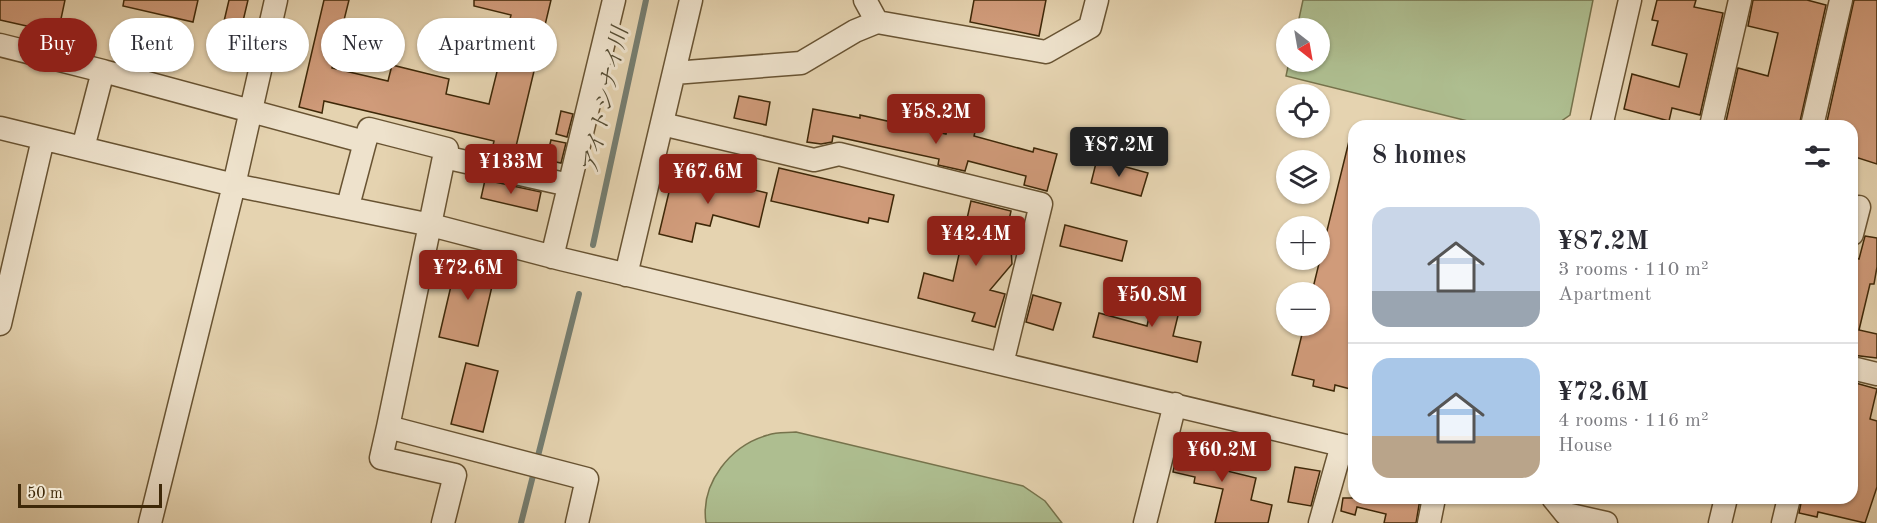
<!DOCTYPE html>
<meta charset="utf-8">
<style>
:root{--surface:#fff;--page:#f7f7f7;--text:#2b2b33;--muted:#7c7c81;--line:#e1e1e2;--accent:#8f2418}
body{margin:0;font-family:"Old Standard TT","Noto Serif JP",serif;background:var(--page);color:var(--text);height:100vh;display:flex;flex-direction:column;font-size:22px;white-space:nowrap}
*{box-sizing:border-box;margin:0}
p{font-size:20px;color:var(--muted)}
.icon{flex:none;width:33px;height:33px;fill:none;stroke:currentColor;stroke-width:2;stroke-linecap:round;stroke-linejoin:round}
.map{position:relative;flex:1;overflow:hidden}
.drawer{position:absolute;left:1348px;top:120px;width:510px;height:384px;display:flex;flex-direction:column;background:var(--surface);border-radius:18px;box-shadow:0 2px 4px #0004}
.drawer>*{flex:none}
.top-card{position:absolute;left:18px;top:18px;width:570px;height:54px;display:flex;gap:12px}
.needle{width:39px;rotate:149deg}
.tools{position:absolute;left:1276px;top:18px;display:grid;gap:12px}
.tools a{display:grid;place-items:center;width:54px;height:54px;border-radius:50%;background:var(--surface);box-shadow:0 2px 4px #0004;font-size:30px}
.scale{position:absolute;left:18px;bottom:15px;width:144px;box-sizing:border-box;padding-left:6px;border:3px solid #3e2808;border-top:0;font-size:16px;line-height:21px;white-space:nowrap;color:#3e2808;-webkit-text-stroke:4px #eee2cc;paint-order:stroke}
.price{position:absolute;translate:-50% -51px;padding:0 14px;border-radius:6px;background:var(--accent);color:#fff;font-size:20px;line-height:39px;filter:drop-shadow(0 2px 3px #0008)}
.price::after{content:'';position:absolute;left:50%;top:36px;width:18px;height:14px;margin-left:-9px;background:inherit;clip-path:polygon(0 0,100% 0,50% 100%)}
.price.on{background:#222;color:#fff}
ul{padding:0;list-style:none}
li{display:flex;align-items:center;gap:18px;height:150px;padding:0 24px}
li+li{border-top:2px solid var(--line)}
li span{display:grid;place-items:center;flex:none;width:168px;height:120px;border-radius:18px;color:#555}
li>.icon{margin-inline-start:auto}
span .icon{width:72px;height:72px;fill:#fffc;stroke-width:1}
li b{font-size:26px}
h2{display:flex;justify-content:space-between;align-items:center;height:72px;padding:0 24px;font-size:26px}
.chip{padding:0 21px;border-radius:27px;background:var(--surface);box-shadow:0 2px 4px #0004;font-size:21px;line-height:54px}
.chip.on{background:var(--accent);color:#fff}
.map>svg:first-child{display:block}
.green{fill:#aebe90;stroke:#76734c;stroke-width:1.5}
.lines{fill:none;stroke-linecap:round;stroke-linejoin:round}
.stream{stroke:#757d70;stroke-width:6}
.building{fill:#d09b7a;stroke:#3e2808;stroke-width:1.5}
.minor-casing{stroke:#685332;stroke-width:25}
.minor{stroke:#eee2cc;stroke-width:22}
.labels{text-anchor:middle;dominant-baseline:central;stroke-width:6;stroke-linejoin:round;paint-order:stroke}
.water-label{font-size:22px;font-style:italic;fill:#554c33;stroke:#eee2cc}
</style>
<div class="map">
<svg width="1877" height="523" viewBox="0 0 1877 523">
<rect width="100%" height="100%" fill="#e5d3b0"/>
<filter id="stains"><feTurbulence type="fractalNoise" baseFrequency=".00333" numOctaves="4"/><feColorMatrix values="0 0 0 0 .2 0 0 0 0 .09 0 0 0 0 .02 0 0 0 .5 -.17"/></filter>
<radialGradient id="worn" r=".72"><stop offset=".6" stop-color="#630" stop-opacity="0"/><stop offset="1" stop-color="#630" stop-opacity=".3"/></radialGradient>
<path class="green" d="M1303,0h290l-23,115 -16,11h-66l-202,-50 3,-14h31v-34h-23z
M796,432l227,54 22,15 17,22h-356c-6,-40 25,-78 62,-88 9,-3 19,-2 28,-3z"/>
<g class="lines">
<path class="stream" d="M593,245l53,-245
M521,523l58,-229"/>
</g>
<path class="building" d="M0,0h65l-7,33 -58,-13z
M124,0h74l-5,22 -70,-16z
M229,0h19l-9,38 -18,-4z
M324,0h25l-17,68 56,13 4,-16 57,14 -3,15 43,10 22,-89 -37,-9v-6h77l-38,159 -22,-5 3,-13 -170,-40 -2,12 -23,-6z
M974,0h72l-7,36 -69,-14z
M1657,0h39l-2,7 29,6 -23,102 -28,-7 -3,13 -45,-12 8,-35 47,13 8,-33 -35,-9 6,-24 -6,-1z
M1753,0h54l19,5 -27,121h-74l13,-58 30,8 10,-43 -30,-7z
M1854,0h23v164l-25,-8v-30h-26z
M739,96l31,6 -4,23 -32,-7z
M813,109l47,9v-3l86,19 2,-9 27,7 -1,4 59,16 1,-4 23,6 -10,37 -23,-6 2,-9 -58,-15 -3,10 -27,-6 1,-6 -106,-23 -1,6 -11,2 -14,-2z
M561,111l12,3 -6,23 -11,-3z
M551,140l15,3 -5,20 -15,-3z
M1349,141h5v249l-19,-5 -1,6 -21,-5 1,-6 -22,-5 12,-49h16v-34h-8z
M1097,159l51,14 -7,23 -50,-13z
M779,168l115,27 -6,27 -19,-4 -1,5 -97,-22z
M674,171l93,22 -8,34 -46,-12 -3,11 -14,-3 -4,19 -33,-8z
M485,180l56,12 -4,19 -56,-13z
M971,201l40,10 -8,36 8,1 1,16 -22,26 15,4 -10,33 -23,-6 3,-8 -57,-15 6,-25 29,8z
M1065,225l62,16 -5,20 -62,-15z
M1865,236l12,2v29l-3,17h-4l-11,46 18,4v24l-25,-3v-98l7,2z
M458,256l39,9 -19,81 -39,-9z
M1156,285l28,6 -11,45 28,6 -4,20 -104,-25 6,-24 48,13z
M1033,295l28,8 -8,27 -27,-8z
M466,363l32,8 -15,61 -32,-8z
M1852,382l25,7 -7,30 7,2v66l-12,36 -47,-11 -1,5 -18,-4 3,-15h50z
M1180,441l52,11 -5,19 29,7 -5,22 21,5 -4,18h-53l8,-34 -29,-6 1,-6 -22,-5z
M1295,467l25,4 -9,35 -23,-4z
M1343,498h41l17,4 1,-4 18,1 -4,24h-32l2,-9 -29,-7 -2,8 -14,-4z"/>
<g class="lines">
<g class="minor-casing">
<path id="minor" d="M865,0l12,22
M0,45l103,26
M674,73l127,-10 54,-32 22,-9 169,30 44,-25 7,-27
M662,124l152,36 25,-6 202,50 -39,160
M1605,126l-3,-4 28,-122
M1711,126l29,-126
M1812,126l29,-126
M0,128l234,57 197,40 130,34 793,189
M365,142l4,-13 78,20 -3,8
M83,148l20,-77 262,71 -17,64
M569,185l-125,-28 -56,270 199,52 -10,44
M1852,234l7,-27
M552,257l62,-257
M626,275l65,-275
M0,324l43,-185
M1852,368l25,6
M388,427l-7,31 74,17 -12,48
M1553,498l13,16 40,9
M150,523l84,-338 42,-185
M1145,523l30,-119
M1320,523l22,-78
M1429,523l5,-25
M1720,523l6,-25
M1783,523l6,-25"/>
</g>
<use href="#minor" class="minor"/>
</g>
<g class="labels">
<g class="water-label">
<text transform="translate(606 101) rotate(-78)">アイトシナイ川</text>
</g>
</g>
<rect width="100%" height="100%" filter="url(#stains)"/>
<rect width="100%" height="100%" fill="url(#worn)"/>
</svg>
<div class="tools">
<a><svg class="needle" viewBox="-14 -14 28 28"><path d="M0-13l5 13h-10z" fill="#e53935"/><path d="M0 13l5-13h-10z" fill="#7c7c81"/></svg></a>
<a><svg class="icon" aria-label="locate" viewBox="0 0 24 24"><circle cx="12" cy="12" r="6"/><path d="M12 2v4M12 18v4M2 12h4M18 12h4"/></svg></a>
<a><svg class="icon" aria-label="layers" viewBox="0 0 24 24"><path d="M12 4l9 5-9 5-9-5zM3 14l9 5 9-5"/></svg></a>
<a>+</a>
<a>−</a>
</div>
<div class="scale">50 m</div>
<b class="price" style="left:936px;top:145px">¥58.2M</b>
<b class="price on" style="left:1119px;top:178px">¥87.2M</b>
<b class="price" style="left:511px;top:195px">¥133M</b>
<b class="price" style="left:708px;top:205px">¥67.6M</b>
<b class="price" style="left:976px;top:267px">¥42.4M</b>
<b class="price" style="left:468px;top:301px">¥72.6M</b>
<b class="price" style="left:1152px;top:328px">¥50.8M</b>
<b class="price" style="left:1222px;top:483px">¥60.2M</b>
<div class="top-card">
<a class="chip on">Buy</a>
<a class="chip">Rent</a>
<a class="chip">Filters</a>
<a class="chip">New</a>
<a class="chip">Apartment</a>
</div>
<section class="drawer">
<h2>8 homes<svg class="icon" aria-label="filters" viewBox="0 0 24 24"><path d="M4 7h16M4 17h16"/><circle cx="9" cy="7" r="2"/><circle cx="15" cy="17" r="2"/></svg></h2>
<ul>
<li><span style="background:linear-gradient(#c9d6e8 70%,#9aa5b1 0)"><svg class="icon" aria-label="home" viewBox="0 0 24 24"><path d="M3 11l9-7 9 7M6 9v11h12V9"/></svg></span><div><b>¥87.2M</b><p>3 rooms · 110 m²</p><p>Apartment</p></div></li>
<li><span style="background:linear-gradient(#a9c7e8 65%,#b9a48a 0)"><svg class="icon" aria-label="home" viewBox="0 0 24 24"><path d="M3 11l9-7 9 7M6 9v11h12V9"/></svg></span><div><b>¥72.6M</b><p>4 rooms · 116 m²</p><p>House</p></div></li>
</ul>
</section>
</div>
